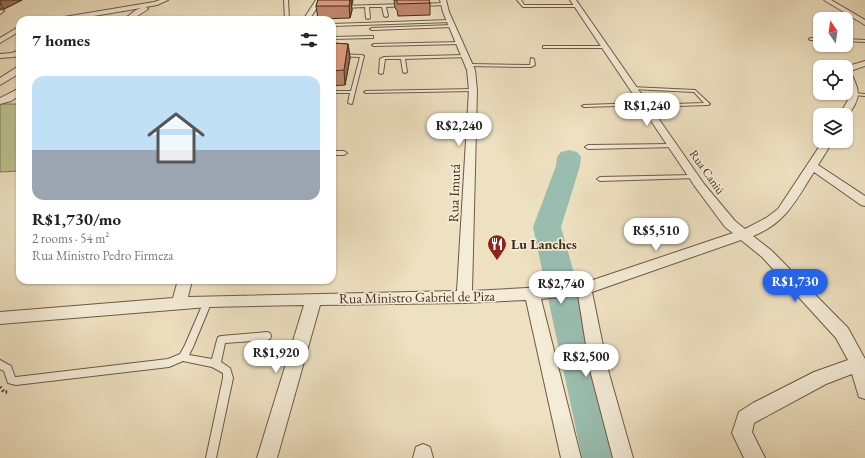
<!DOCTYPE html>
<meta charset="utf-8">
<style>
:root{--surface:#fff;--page:#f2f2f2;--text:#222;--muted:#767676;--line:#e0e0e0;--accent:#2563eb}
body{margin:0;font-family:"EB Garamond",serif;background:var(--page);color:var(--text);height:100vh;display:flex;flex-direction:column;font-size:15px;white-space:nowrap}
*{box-sizing:border-box;margin:0}
p{font-size:13px;color:var(--muted)}
.icon{flex:none;width:22px;height:22px;fill:none;stroke:currentColor;stroke-width:2;stroke-linecap:round;stroke-linejoin:round}
.map{position:relative;flex:1;overflow:hidden}
.side{position:absolute;left:16px;top:16px;width:320px;height:268px;display:flex;flex-direction:column;background:var(--surface);border-radius:12px;box-shadow:0 1px 3px #0004}
.side>*{flex:none}
.needle{width:26px;rotate:347deg}
.buttons{position:absolute;left:813px;top:12px;display:grid;gap:8px}
.buttons a{display:grid;place-items:center;width:40px;height:40px;border-radius:8px;background:var(--surface);box-shadow:0 1px 3px #0004;font-size:20px}
.price{position:absolute;translate:-50% -34px;padding:0 9px;border-radius:14px;background:#fff;color:#222;font-size:13px;line-height:26px;filter:drop-shadow(0 1px 2px #0008)}
.price::after{content:'';position:absolute;left:50%;top:24px;width:12px;height:9px;margin-left:-6px;background:inherit;clip-path:polygon(0 0,100% 0,50% 100%)}
.price.active{background:var(--accent);color:#fff}
ul{padding:0;list-style:none}
li{display:grid;align-content:center;gap:8px;height:212px;padding:0 16px}
li+li{border-top:1px solid var(--line)}
li span{display:grid;place-items:center;height:124px;border-radius:12px;color:#555}
li>.icon{margin-inline-start:auto}
span .icon{width:72px;height:72px;fill:#fffc;stroke-width:1}
li b{font-size:17px}
h2{display:flex;justify-content:space-between;align-items:center;height:48px;padding:0 16px;font-size:17px}
.map>svg:first-child{display:block}
.green{fill:#bcc290;stroke:#807756}
.lines{fill:none;stroke-linecap:round;stroke-linejoin:round}
.river{fill:#99beb1;fill-rule:evenodd}
.lane-casing{stroke:#6e5945;stroke-width:2}
.street-casing{stroke:#6e5945;stroke-width:2}
.path{stroke:#432c1c;stroke-width:3.5;stroke-dasharray:1.5 2.5;stroke-linecap:butt}
.lane{fill:#f4ecd7;fill-rule:evenodd}
.street{fill:#f4ecd7;fill-rule:evenodd}
.wall{fill:#c1876d;stroke:#432c1c}
.shaded-wall{fill:#9d6e59;stroke:#432c1c}
.building{fill:#e09d7f;stroke:#432c1c}
.labels{text-anchor:middle;dominant-baseline:central;stroke-width:3.5;stroke-linejoin:round;paint-order:stroke}
.far-street-label{font-size:12px;fill:#432c1c;stroke:#f4ecd7}
.street-label{font-size:14px;fill:#432c1c;stroke:#f4ecd7}
.poi-label{font-size:14px;font-weight:bold;fill:#432c1c;stroke:#f4ecd7;text-anchor:start}
</style>
<div class="map">
<svg width="865" height="458" viewBox="0 0 865 458">
<rect width="100%" height="100%" fill="#eee1c1"/>
<filter id="stains"><feTurbulence type="fractalNoise" baseFrequency=".005" numOctaves="4"/><feColorMatrix values="0 0 0 0 .2 0 0 0 0 .09 0 0 0 0 .02 0 0 0 .5 -.17"/></filter>
<radialGradient id="worn" r=".72"><stop offset=".6" stop-color="#630" stop-opacity="0"/><stop offset="1" stop-color="#630" stop-opacity=".3"/></radialGradient>
<path class="green" d="M0,104h20v67l-20,1z"/>
<g class="lines">
<path class="river" d="M569,150l8,2 4,5 -1,9 -19,61 65,231h-44l-49,-231 23,-61 1,-9 4,-5z"/>
<g class="lane-casing">
<path id="lane" d="M284,0h4l1,20h-4z
M517,0h4l3,5h53l2,1 -2,1h-54z
M445,3l-1,2 -24,1 -2,-1 2,-1z
M404,4l1,2 -19,1 2,9 -2,1 -2,-1 -2,-9h-13l1,11 -2,1 -2,-1 -1,-11 -23,1 -2,-1 2,-1z
M1,10l3,1 -4,3v-3z
M451,20l-1,2 -118,4v-2z
M453,25l-1,2 -80,3 -2,-1 2,-1z
M373,36v2h-1l-40,1v-2z
M811,38h9v2h-10l-1,-1z
M846,39l19,1v2l-19,-1z
M461,42v2h-1l-86,2 -2,-1 2,-1z
M544,46h61l2,1 -2,1h-62v-2z
M332,54l30,1 2,1 -12,48 -4,-1 2,-10h-18v-2h19l9,-34 -28,-1z
M465,55l2,1 -1,1 -61,2 2,13 -2,1 -2,-1 -2,-13h-16l-2,14 -2,1 -2,-1 1,-14 4,-2z
M531,58l3,1 1,6 -4,2 -62,-1 -2,-1 2,-1 61,1z
M631,87l64,3 15,14 -2,1 -31,1h-2v-2l29,-1 -10,-11 -61,-3 -2,-1z
M475,89v2h-2l-107,2 -2,-1 2,-1z
M853,93l12,1v2l-12,-1z
M644,103h2v2l-62,2 -2,-1 2,-1z
M674,144l2,1v2l-88,2 -3,-2 3,-2z
M332,151h12l3,2 -3,2h-12z
M694,175l3,2 -1,1 -96,3 -3,-2 3,-2z
M208,298l3,1 1,2 -19,46 -4,8 23,4 5,-19 1,-3 3,-1 46,-4 3,1 1,3 -1,3 -3,1 -42,3 -4,19 9,6 3,10 -17,80h-10l17,-80v-5l-11,-6 -29,-6 -14,6 -153,18 -8,-2 -4,-12 -4,-2v-9l11,6 4,11h1l152,-18 12,-5 5,-9 19,-44 1,-2z"/>
</g>
<g class="street-casing">
<path id="street" d="M160,0h8l-11,5 -11,2 2,2c-7,5 -16,11 -25,11l13,-10 5,-2 -71,12h-15l3,-2 96,-16z
M316,0h6l-13,20h-6z
M440,0h6l3,12 26,58 2,20 -5,201 74,-4 38,-4 149,-50 -8,-6 -29,-39 -126,-188h6l128,184 31,37 10,8 21,-11 12,-9 45,-68h10l-15,24 47,31v10l-4,-1 -47,-33c-18,28 -28,51 -61,64l19,15 76,77 17,31v40l-6,-2 -7,-23 -26,10 -72,39 -2,9 13,26h-21l-12,-25 7,-21 14,-9 61,-31 34,-12 -12,-22 -74,-81 -21,-17 -149,52 16,78 25,88h-20l-23,-88 -12,-75 -37,4 40,159h-20l-35,-158 -62,3 -144,2 -43,153h-20l47,-153 -96,2 -208,17v-12l173,-14 5,-18h14l-4,17 269,-6 12,-201 -2,-20 -24,-58z
M824,0h7l34,20v5z
M20,26v5l-20,12v-5z
M20,50v5l-6,2 -14,1v-4l12,-1z
M865,61v5l-15,5c11,23 11,25 -3,46h-1v-2h-7l8,-13 3,-8 -4,-14 -1,-13z
M17,67h3v6l-20,12v-7z
M20,88v7l-9,6 -11,3v-6z
M423,444l7,3 3,11h-20l3,-11z"/>
</g>
<path class="path" d="M0,387l4,5h5"/>
<use href="#lane" class="lane"/>
<use href="#street" class="street"/>
</g>
<path class="wall" d="M0,0h22l-18,9h-4z
M318,0h35l-1,5h-1l1,5 -2,8 -32,1 -2,-13z
M394,0h35l1,3v12l-32,1 -1,-6 -2,-2z
M332,43l16,1 2,14 -5,27 -13,1z"/>
<path class="shaded-wall" d="M0,0h22l-18,9 -4,-7z
M350,0h1l1,10 -2,8 -1,-12z
M348,44l2,14 -5,27 -1,-15z"/>
<path class="building" d="M318,0h32l-1,6h-33z
M397,0h32l1,3 -33,1z
M332,43l16,1 -4,26 -12,1z"/>
<defs>
<g id="restaurant-pin" transform="scale(1)"><path d="M0 17L-7.5 6A9.5 9.5 0 1 1 7.5 6Z" fill="#8f2418" stroke="#f4ecd7"/><path d="M-5-6h1v4h1v-4h1v4h1v-4h1v5L-1.5 .5V6h-2V.5L-5-1ZM5-6V6H3V1.5H1.5Q1.5-4 5-6Z" fill="#fff"/></g>
</defs>
<g fill-rule="evenodd">
<use href="#restaurant-pin" x="497" y="244"/>
</g>
<g class="labels">
<g class="far-street-label">
<text transform="translate(707 172) rotate(55)">Rua Caniú</text>
</g>
<g class="street-label">
<text transform="translate(454 193) rotate(-88)">Rua Imutá</text>
<text transform="translate(417 297) rotate(-1)">Rua Ministro Gabriel de Piza</text>
</g>
<g class="poi-label">
<text x="511" y="244">Lu Lanches</text>
</g>
</g>
<rect width="100%" height="100%" filter="url(#stains)"/>
<rect width="100%" height="100%" fill="url(#worn)"/>
</svg>
<div class="buttons">
<a><svg class="needle" viewBox="-14 -14 28 28"><path d="M0-13l5 13h-10z" fill="#e53935"/><path d="M0 13l5-13h-10z" fill="#767676"/></svg></a>
<a><svg class="icon" aria-label="locate" viewBox="0 0 24 24"><circle cx="12" cy="12" r="6"/><path d="M12 2v4M12 18v4M2 12h4M18 12h4"/></svg></a>
<a><svg class="icon" aria-label="layers" viewBox="0 0 24 24"><path d="M12 4l9 5-9 5-9-5zM3 14l9 5 9-5"/></svg></a>
</div>
<b class="price" style="left:647px;top:127px">R$1,240</b>
<b class="price" style="left:459px;top:147px">R$2,240</b>
<b class="price" style="left:656px;top:252px">R$5,510</b>
<b class="price active" style="left:795px;top:303px">R$1,730</b>
<b class="price" style="left:561px;top:305px">R$2,740</b>
<b class="price" style="left:276px;top:374px">R$1,920</b>
<b class="price" style="left:586px;top:378px">R$2,500</b>
<section class="side">
<h2>7 homes<svg class="icon" aria-label="filters" viewBox="0 0 24 24"><path d="M4 7h16M4 17h16"/><circle cx="9" cy="7" r="2"/><circle cx="15" cy="17" r="2"/></svg></h2>
<ul>
<li><span style="background:linear-gradient(#bfe0f5 60%,#9aa5b1 0)"><svg class="icon" aria-label="home" viewBox="0 0 24 24"><path d="M3 11l9-7 9 7M6 9v11h12V9"/></svg></span><div><b>R$1,730/mo</b><p>2 rooms · 54 m²</p><p>Rua Ministro Pedro Firmeza</p></div></li>
</ul>
</section>
</div>
